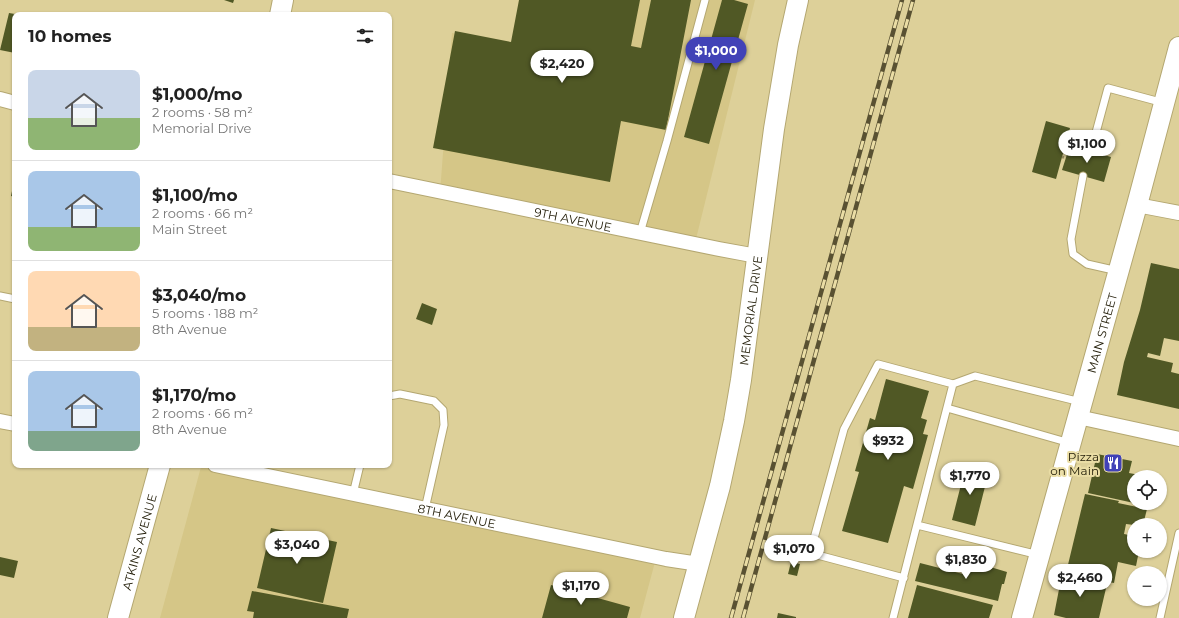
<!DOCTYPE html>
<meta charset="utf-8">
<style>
:root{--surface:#fff;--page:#f2f2f2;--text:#222;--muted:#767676;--line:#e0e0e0;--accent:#4142b7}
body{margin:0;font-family:Montserrat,sans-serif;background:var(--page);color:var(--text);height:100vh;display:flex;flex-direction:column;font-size:15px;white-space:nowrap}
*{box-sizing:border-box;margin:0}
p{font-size:13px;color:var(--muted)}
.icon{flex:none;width:22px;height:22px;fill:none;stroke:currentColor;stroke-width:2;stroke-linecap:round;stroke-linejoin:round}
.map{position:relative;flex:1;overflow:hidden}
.sheet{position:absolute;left:12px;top:12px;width:380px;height:456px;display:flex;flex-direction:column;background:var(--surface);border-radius:8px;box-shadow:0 1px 3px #0004}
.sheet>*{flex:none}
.fabs{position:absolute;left:1127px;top:470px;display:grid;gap:8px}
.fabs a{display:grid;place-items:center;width:40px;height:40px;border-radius:50%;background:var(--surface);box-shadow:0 1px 3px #0004;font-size:20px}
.price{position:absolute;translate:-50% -34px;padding:0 9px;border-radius:14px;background:#fff;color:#222;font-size:13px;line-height:26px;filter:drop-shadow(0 1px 2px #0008)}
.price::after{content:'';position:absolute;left:50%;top:24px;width:12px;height:9px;margin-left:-6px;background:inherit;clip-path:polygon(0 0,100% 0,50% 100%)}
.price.active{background:var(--accent);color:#fff}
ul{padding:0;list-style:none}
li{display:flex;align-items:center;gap:12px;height:100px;padding:0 16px}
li+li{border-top:1px solid var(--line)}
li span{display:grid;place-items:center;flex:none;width:112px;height:80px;border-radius:8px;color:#555}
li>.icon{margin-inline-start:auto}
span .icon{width:48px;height:48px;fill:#fffc;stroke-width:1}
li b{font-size:17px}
h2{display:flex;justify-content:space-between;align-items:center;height:48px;padding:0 16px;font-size:17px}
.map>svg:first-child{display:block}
.built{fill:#d5c687}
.building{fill:#505825}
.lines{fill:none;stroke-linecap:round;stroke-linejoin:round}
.lane-casing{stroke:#b4a771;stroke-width:9}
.street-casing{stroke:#b4a771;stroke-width:16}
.secondary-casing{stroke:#b4a771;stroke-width:22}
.path{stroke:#958b61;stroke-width:2.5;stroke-dasharray:2 3;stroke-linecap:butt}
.lane{stroke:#fff;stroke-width:7}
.street{stroke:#fff;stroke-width:14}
.secondary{stroke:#fff;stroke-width:20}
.rail-casing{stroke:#595132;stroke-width:4.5}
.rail{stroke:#eadda5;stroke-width:3;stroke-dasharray:9;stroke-linecap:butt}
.labels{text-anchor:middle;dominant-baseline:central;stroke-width:4;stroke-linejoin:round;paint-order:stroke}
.street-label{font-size:12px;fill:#201b06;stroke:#eadda5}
.poi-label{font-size:12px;fill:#201b06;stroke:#eadda5;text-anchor:end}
</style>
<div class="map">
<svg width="1179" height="618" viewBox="0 0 1179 618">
<rect width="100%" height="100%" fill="#ddd099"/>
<path class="built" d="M523,0h232l-61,247 -254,-54 12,-160 62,14z
M201,467l454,95 -15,56h-480z"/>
<path class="building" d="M224,0h10l-1,3z
M519,0h121l-9,46 10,2 10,-48h40l-25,130 -45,-9 -11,61 -177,-34 22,-117 56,11z
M722,0h12l14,4 -39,140 -25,-7z
M9,13l6,1v39l-15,-3z
M1046,121l24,7 -14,51 -24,-7z
M1070,145l41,12 -7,25 -42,-12z
M14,181h1v16l-4,-1z
M1151,263l28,6v72l-15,-3 -4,18 -12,-3 -1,4 26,6 -2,9 8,2v35l-62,-14 7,-33 16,-52z
M422,303l15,6 -5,16 -16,-6z
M886,379l43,12 -8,27 6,2 -4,14 5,1 -15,54 -9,-3 -16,57 -46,-12 17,-59 -4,-1 15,-53 5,2z
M1097,454l35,7 -3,12 16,3 -11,1v26l-46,-10z
M966,465l23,6 -14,55 -23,-6z
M1085,494l34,7 -1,2 29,6 -4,16h-9l-8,-1 -2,10 10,2v15h5l-3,15 -18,-4 -4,21 -48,-10z
M1138,503h19l-1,5z
M271,528l66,14 -14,61 -66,-15z
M0,557l18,4 -4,17 -14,-3z
M967,560l40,12 -3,12h-2l-4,17 -83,-20 5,-18 43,11z
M791,562l9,2 -3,12 -9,-2z
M1062,574l45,10 -8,34h-33l-12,-3z
M551,585l79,22 -3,11h-85z
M917,585l76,20 -4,13h-81z
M252,591l97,18 -2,9h-94l1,-6 -7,-1z
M778,613l18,4v1h-19z"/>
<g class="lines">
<g class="lane-casing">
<path id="lane" d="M1091,151l17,-63 56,15
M1083,176l-12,63 2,15 14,10 31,7
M640,233l27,-92 38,-141
M0,296l15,3
M389,396l11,-2 34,7 9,9 1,15 -19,84
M947,408l123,35
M353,494l7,-29
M917,525l122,30
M904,578l-94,-25 34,-124 34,-65 75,20 22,-8 106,26
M893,618l60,-234
M1160,618l19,-85"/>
</g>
<g class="street-casing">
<g id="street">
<path d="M0,99l15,4"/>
<path id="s1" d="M389,181l330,68 38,7"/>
<path d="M1137,205l42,8"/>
<path d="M1078,417l101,22"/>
<path d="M0,421l15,3"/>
<path id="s2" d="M215,465l451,94 33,5"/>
</g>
</g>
<g class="secondary-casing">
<g id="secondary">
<path d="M280,15l3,-15"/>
<path id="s3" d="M118,618l42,-153"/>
<path id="s4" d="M684,618l36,-132 14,-65 7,-41 33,-251 14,-84 10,-45"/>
<path id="s5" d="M1022,618l115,-413 42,-158"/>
</g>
</g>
<path class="path" d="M1062,157l4,1"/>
<use href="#lane" class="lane"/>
<use href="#street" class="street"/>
<use href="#secondary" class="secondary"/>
<g class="rail-casing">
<path id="rail" d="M731,618l171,-618
M743,618l170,-618"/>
</g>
<use href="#rail" class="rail"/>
</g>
<defs>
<g id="restaurant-square" transform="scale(1)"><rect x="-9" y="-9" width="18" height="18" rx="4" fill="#4142b7" stroke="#eadda5"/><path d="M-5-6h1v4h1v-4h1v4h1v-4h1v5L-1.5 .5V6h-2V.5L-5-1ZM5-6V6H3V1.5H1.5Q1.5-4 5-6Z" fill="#fff"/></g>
</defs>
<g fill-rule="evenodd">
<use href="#restaurant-square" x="1113" y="463"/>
</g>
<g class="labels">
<g class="street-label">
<text stroke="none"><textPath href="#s1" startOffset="188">9TH AVENUE</textPath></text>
<text stroke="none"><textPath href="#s4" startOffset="315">MEMORIAL DRIVE</textPath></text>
<text stroke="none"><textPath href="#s5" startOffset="296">MAIN STREET</textPath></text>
<text stroke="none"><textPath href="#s2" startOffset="247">8TH AVENUE</textPath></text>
<text stroke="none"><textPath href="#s3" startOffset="79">ATKINS AVENUE</textPath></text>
</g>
<g class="poi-label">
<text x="1099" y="456">Pizza<tspan x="1099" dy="14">on Main</tspan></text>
</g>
</g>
</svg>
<div class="fabs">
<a><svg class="icon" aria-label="locate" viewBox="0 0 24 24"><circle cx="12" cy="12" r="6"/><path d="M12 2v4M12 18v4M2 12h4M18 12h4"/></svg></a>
<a>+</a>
<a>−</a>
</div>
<b class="price active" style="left:716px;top:71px">$1,000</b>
<b class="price" style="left:562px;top:84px">$2,420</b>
<b class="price" style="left:1087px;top:164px">$1,100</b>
<b class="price" style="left:888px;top:461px">$932</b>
<b class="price" style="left:970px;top:496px">$1,770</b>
<b class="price" style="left:297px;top:565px">$3,040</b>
<b class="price" style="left:794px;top:569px">$1,070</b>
<b class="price" style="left:966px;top:580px">$1,830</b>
<b class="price" style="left:1080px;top:598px">$2,460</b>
<b class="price" style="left:581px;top:606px">$1,170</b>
<section class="sheet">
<h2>10 homes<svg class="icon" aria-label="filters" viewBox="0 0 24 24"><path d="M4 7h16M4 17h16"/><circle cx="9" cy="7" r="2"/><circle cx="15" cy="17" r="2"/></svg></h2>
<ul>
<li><span style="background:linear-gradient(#c9d6e8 60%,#8fb573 0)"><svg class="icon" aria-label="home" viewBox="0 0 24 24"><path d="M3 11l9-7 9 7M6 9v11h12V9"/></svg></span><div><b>$1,000/mo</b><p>2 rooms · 58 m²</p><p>Memorial Drive</p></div></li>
<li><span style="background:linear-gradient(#a9c7e8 70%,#8fb573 0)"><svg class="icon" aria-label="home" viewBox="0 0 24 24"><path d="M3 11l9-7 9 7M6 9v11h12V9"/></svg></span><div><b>$1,100/mo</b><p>2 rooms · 66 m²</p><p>Main Street</p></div></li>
<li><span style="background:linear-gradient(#ffd9b3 70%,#c2b280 0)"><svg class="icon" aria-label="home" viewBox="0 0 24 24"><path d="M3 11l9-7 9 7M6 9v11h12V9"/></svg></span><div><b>$3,040/mo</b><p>5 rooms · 188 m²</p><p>8th Avenue</p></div></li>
<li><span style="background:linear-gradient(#a9c7e8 75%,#7fa58c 0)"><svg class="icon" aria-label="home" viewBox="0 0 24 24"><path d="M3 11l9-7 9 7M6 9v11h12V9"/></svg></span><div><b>$1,170/mo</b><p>2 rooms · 66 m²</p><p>8th Avenue</p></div></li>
</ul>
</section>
</div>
